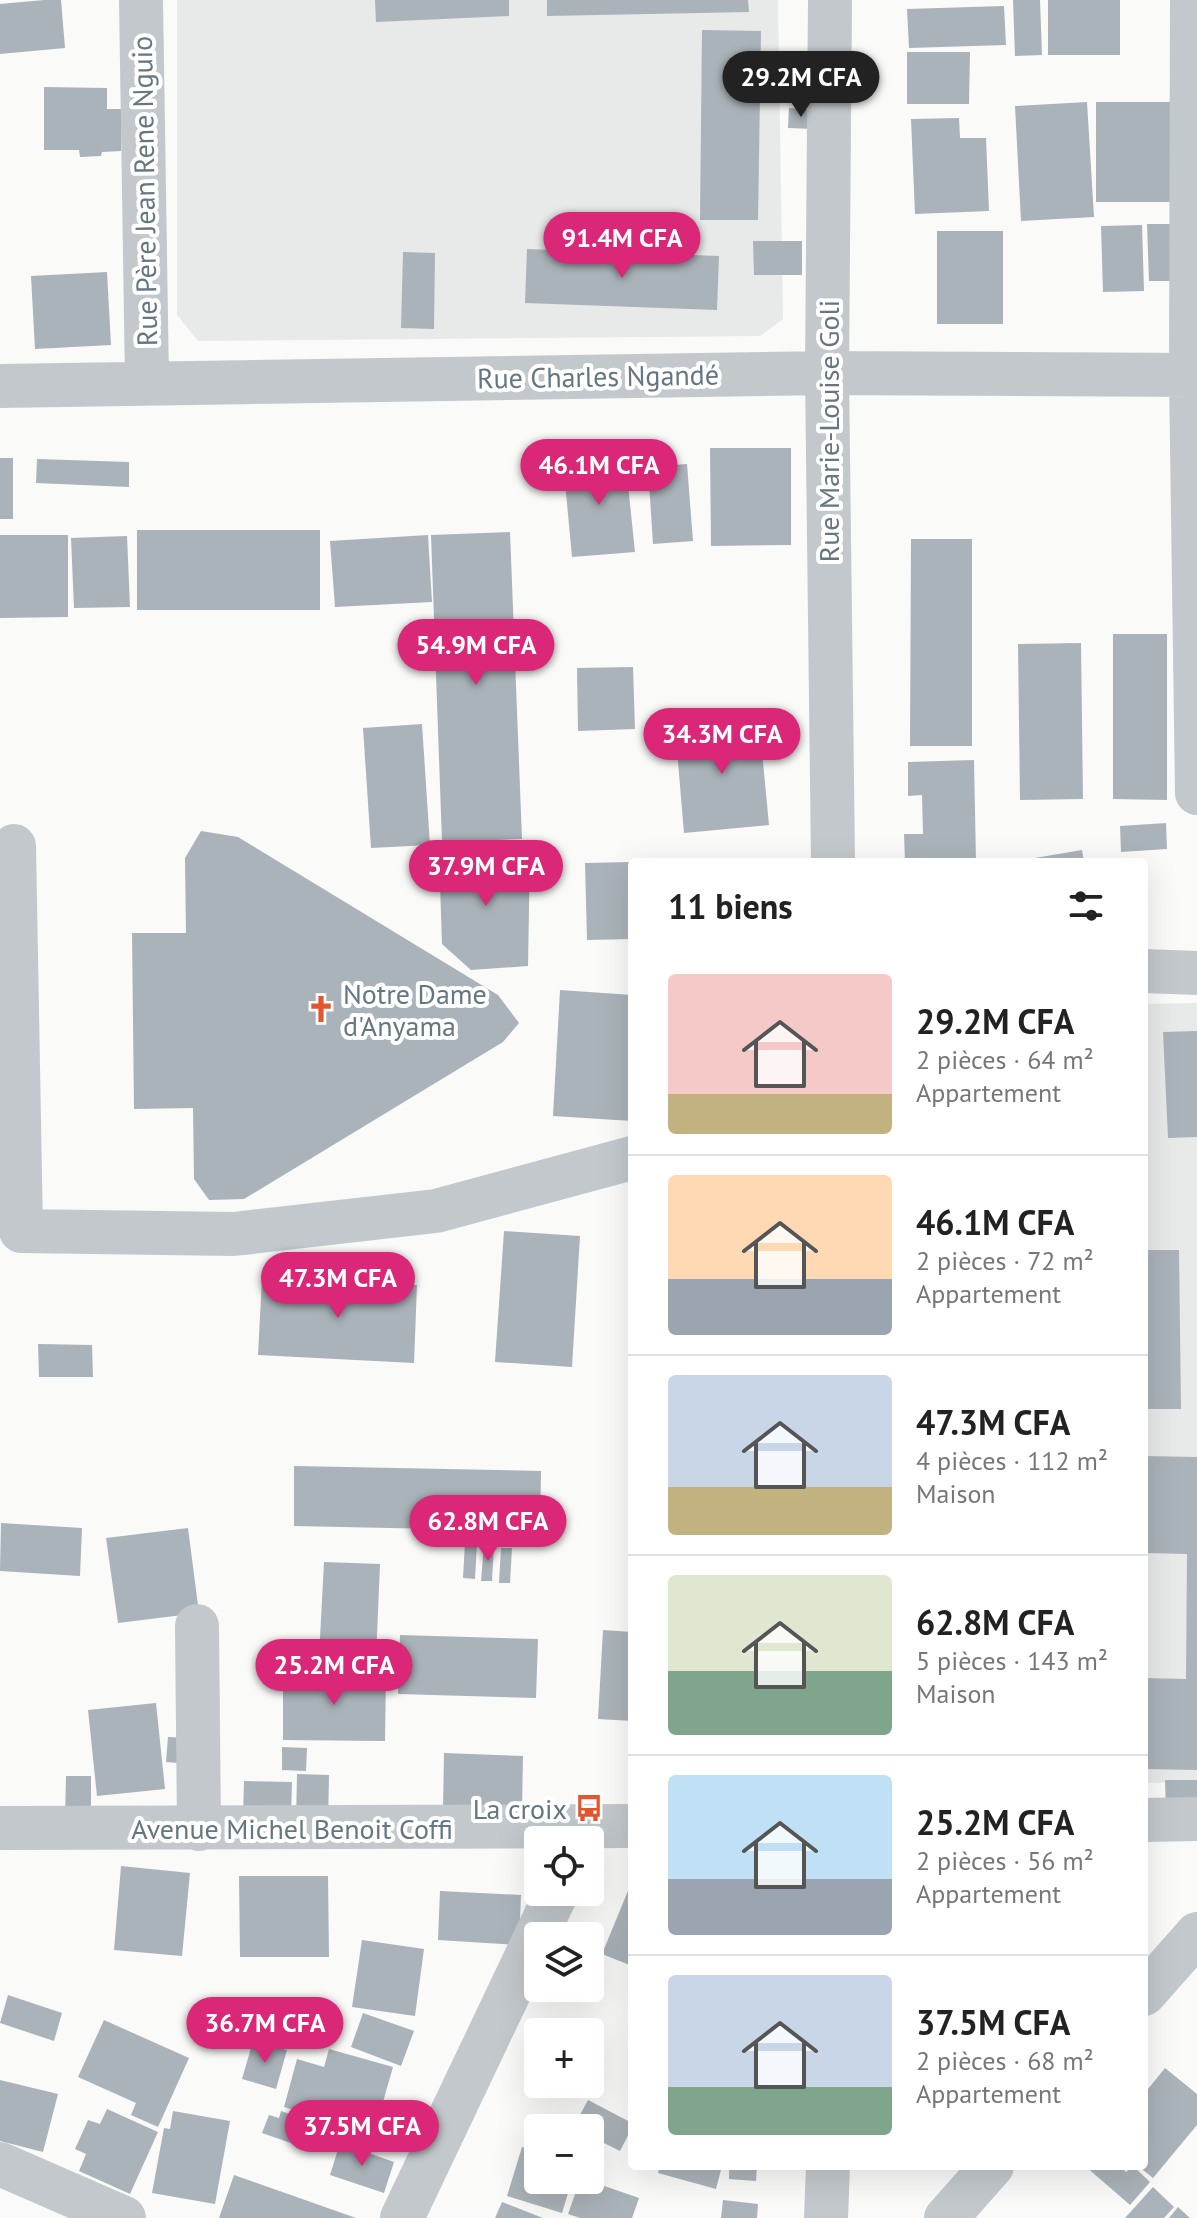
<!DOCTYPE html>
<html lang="fr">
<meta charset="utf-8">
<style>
:root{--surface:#fff;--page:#f6f6f6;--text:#222;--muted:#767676;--line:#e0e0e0;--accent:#db2777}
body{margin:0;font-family:"PT Sans",sans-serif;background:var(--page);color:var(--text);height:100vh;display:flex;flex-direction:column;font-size:30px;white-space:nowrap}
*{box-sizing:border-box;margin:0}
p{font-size:26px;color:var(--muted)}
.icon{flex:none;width:44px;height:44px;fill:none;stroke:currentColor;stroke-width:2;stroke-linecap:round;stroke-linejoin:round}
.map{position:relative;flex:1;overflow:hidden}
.drawer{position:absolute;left:628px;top:858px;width:520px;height:1312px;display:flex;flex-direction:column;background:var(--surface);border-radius:8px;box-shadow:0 8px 32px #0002}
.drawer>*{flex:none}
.controls{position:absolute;left:524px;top:1826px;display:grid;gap:16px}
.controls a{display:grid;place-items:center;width:80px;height:80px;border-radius:8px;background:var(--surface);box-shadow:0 8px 32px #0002;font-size:40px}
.price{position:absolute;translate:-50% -68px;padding:0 18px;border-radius:28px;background:var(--accent);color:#fff;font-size:26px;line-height:52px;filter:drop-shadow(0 2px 4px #0008)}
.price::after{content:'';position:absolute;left:50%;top:48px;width:24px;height:18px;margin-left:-12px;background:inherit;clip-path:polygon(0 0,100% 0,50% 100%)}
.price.selected{background:#222;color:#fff}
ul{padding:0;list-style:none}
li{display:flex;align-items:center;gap:24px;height:200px;padding:0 40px}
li+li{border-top:2px solid var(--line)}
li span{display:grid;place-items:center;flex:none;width:224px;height:160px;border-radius:8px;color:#555}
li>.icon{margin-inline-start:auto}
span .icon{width:96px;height:96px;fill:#fffc;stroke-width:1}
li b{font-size:34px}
h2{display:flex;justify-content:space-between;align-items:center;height:96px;padding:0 40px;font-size:34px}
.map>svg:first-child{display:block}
.built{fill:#e8e9e9}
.building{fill:#aab3b9}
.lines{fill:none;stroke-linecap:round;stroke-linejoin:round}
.minor{stroke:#c3c8cc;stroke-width:44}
.labels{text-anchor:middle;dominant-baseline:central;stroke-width:8;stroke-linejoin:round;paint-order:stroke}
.street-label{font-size:28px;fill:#657683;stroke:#fff}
.poi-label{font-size:28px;fill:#657683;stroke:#fff;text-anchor:start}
</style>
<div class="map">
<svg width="1197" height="2218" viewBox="0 0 1197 2218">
<rect width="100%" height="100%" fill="#fafaf8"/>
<path class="built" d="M177,0h601l5,319 -23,17 -562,5 -21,-26z
M1197,1003v779l-53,1v-779z"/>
<path class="building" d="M44,0h17l4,48 -65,6v-50z
M375,0h134v16l-133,6z
M547,0h201l1,12 -202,4z
M1013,0h27l2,55 -27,1z
M1048,0h72v55h-72z
M1004,6l2,39 -97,3 -2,-39z
M702,30l59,1 -3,189h-58z
M907,52h63l-1,52h-62z
M44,87l63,1v21h14v42l-19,1 -1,4 -21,1 -1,-7h-35z
M1087,102l7,115 -73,4 -6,-115z
M1096,102h88v100h-88z
M789,108l25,2 -1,19 -25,-1z
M959,118l1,20h26l3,73 -74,3 -4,-95z
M1147,224h38l2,57h-38z
M1142,225l2,66 -41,1 -2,-66z
M937,231h66v93h-66z
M753,241h49v34h-48z
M527,249l192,7 -2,54 -192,-7z
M403,252l32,1 -1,76 -33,-1z
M107,272l4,73 -76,4 -4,-73z
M710,448h81v97l-80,1z
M625,456l10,96 -63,5 -9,-96z
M0,458h13v61h-13z
M37,459l92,3v25l-93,-4z
M687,464l6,77 -40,3 -5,-77z
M137,530h183v80h-183z
M510,532l12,307 -80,3 -11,-307z
M0,535h68v82l-68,1z
M428,535l4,67 -97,5 -5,-66z
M127,536l3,71 -56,1 -3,-70z
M911,539h61v207h-62z
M1113,634h54v166l-54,-1z
M1081,643l2,156 -63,1 -2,-156z
M633,667l2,62 -57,2 -1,-63z
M759,720l10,105 -85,8 -9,-106z
M422,724l8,121 -59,3 -8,-120z
M974,760l2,102h-71l-1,-28h19l-1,-39 -14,1v-34z
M1166,823l1,26 -46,3 -1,-26z
M201,831l37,6 260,158 21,28 -16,19 -259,157 -35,1 -15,-21 -1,-71 -59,1 -2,-176h54l-1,-75z
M1082,850l2,12h-61v-2z
M530,851l-2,115 -57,4 -29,-26 -3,-90z
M632,862v77l-45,1 -2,-77z
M560,990l72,5v126l-79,-5z
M1197,1031v106l-29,1 -5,-106z
M504,1231l76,5 -8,131 -77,-5z
M1144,1250h35l2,159h-37z
M262,1278l155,7 -3,78 -156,-8z
M38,1344l54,1 1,32h-54z
M1144,1456l53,1v313l-53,-1v-91l42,1 1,-125 -43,-1z
M294,1466l247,5 -1,60 -246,-5z
M1,1523l81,5 -2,48 -80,-5z
M188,1528l11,85 -81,10 -12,-85z
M465,1542l12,1 -2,36 -12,-1z
M484,1544h10l-2,37h-11z
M501,1548h11l-2,35h-11z
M324,1562l56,2 -4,95 -57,-2z
M603,1630l29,2v89l-34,-2z
M400,1635l138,4 -2,59 -138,-4z
M283,1673l103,1 -1,67 -102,-1z
M156,1703l9,86 -68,7 -9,-86z
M168,1737l22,1 -1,26 -23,-2z
M282,1747l25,1 -1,23 -24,-1z
M444,1753l79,3 -1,54 -79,-2z
M297,1774l32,1 -1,50 -32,-1z
M66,1776h25v42l-26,1z
M1165,1780h32v32h-31z
M244,1781l48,1 -1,37 -48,-1z
M121,1866l69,7 -8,83 -68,-6z
M239,1876h89l1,81h-89z
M632,1881v85l-30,-12z
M440,1891l81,4 -2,50 -81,-5z
M362,1940l62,9 -9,67 -63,-9z
M8,1995l54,18 -8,28 -54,-18z
M363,2013l51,18 -13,35 -50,-19z
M104,2020l85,38 -31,69 -27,-12 5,-12 -58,-26z
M253,2041l34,9 -11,39 -34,-10z
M590,2045l7,3 -7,15z
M329,2049l64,18 -19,66 -90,-26 13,-48 27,8z
M1165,2068l32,26v31l-44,53 -15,-12h6v-72z
M0,2080l58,14 -15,58 -43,-11z
M588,2100l44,23v5l-12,23 -30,-15v-8h-17z
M107,2109l51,23 -28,62 -51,-23 7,-17 -11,-5 13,-29 12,4z
M383,2110l48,14 -7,27 -48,-15z
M173,2111l57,10 -15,83 -63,-11 12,-65 6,1z
M281,2111l38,13 -8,26 -49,-17 7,-18 10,3z
M340,2143l54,19 -10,31 -54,-18z
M522,2147l16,5v28h34l-10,33 -55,-17z
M660,2166h62l-6,23 -58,-16z
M729,2166h28l-1,15 -27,-2z
M1085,2166h35l6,6 7,-6 17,16 -20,23z
M234,2175l122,43h-137z
M580,2180h7l52,18 -7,20h-52l-12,-4z
M1153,2187l21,20 -10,11h-39z
M723,2200l35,4 -1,14h-36z
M502,2202l41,16h-48z
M1178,2207l12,11h-21z"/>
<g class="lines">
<path class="minor" d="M141,0l6,382
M830,0l-3,373 6,489
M1192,0l-1,375 6,418
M0,386l827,-13 370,2
M14,846l7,385 213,3 202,-23 196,-53
M1144,971l53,2
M197,1626l2,203
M1144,1820l53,-1
M0,1828l632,-2
M1144,1994l53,-60
M0,2164l124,54
M402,2218l155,-326
M826,2218l2,-52
M946,2218l46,-52"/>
</g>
<defs>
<g id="church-bare" transform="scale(2.16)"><path d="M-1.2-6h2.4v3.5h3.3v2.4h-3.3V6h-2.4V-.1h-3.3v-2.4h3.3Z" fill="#e4572e" stroke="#fff" stroke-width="2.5" paint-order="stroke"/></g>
<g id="bus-bare" transform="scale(2.16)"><path d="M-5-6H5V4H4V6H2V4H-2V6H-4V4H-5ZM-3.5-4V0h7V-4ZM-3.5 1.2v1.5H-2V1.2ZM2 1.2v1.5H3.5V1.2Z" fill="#e4572e" stroke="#fff" stroke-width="2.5" paint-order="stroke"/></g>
</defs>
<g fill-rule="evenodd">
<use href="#church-bare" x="321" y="1009"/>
<use href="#bus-bare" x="589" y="1808"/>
</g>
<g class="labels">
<g class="street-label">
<text transform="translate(144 191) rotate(-91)">Rue Père Jean Rene Nguio</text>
<text transform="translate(598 376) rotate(-1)">Rue Charles Ngandé</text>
<text transform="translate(828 431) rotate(-90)">Rue Marie-Louise Goli</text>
<text x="292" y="1828">Avenue Michel Benoit Coffi</text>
</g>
<g class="poi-label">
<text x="343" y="993">Notre Dame<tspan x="343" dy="32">d'Anyama</tspan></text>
<text x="567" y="1808" text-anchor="end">La croix</text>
</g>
</g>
</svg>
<div class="controls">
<a><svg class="icon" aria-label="locate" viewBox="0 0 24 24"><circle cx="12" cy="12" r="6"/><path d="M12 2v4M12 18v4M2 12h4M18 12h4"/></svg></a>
<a><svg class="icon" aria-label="layers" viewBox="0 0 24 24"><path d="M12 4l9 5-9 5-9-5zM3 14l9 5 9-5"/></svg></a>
<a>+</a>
<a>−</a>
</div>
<b class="price selected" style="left:801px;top:119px">29.2M CFA</b>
<b class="price" style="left:622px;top:280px">91.4M CFA</b>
<b class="price" style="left:599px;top:507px">46.1M CFA</b>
<b class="price" style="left:476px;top:687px">54.9M CFA</b>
<b class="price" style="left:722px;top:776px">34.3M CFA</b>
<b class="price" style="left:486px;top:908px">37.9M CFA</b>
<b class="price" style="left:338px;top:1320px">47.3M CFA</b>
<b class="price" style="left:488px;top:1563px">62.8M CFA</b>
<b class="price" style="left:334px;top:1707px">25.2M CFA</b>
<b class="price" style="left:265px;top:2065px">36.7M CFA</b>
<b class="price" style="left:362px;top:2168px">37.5M CFA</b>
<section class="drawer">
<h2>11 biens<svg class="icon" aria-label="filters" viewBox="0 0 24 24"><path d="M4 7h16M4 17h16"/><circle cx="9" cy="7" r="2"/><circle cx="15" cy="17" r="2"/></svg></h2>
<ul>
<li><span style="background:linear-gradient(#f6c9c9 75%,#c2b280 0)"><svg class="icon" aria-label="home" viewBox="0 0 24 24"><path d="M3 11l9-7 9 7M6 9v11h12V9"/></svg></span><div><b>29.2M CFA</b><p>2 pièces · 64 m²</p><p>Appartement</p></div></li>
<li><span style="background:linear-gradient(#ffd9b3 65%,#9aa5b1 0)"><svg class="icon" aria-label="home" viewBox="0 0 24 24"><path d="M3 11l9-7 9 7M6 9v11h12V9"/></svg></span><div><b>46.1M CFA</b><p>2 pièces · 72 m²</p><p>Appartement</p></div></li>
<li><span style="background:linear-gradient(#c9d6e8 70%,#c2b280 0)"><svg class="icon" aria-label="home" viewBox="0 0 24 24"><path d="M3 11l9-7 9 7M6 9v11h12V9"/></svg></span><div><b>47.3M CFA</b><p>4 pièces · 112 m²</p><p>Maison</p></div></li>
<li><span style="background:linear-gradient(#dfe7d0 60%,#7fa58c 0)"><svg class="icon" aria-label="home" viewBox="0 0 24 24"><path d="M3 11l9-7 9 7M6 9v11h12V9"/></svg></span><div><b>62.8M CFA</b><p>5 pièces · 143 m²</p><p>Maison</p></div></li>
<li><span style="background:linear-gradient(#bfe0f5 65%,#9aa5b1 0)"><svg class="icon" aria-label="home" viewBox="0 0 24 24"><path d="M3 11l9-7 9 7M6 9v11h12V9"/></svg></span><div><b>25.2M CFA</b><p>2 pièces · 56 m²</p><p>Appartement</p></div></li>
<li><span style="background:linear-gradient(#c9d6e8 70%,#7fa58c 0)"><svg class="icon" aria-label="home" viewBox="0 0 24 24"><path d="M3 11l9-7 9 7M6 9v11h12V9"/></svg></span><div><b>37.5M CFA</b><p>2 pièces · 68 m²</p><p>Appartement</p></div></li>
</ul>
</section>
</div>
